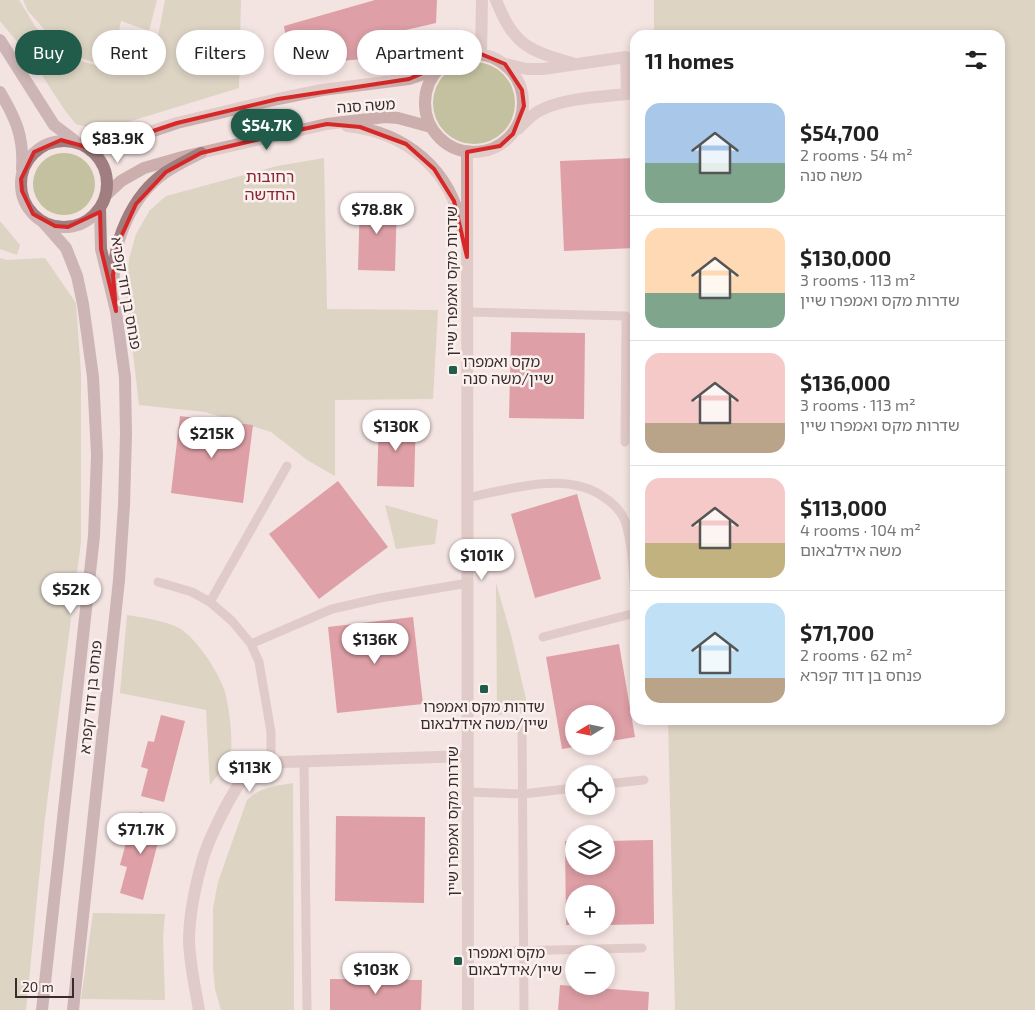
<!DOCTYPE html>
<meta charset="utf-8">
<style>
:root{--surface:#fff;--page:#f6f6f6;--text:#222;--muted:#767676;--line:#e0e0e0;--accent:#205c49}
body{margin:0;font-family:"Exo 2","Noto Sans Hebrew",sans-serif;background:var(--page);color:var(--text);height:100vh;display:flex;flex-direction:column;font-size:19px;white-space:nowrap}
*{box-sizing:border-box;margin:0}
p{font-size:16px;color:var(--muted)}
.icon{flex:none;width:28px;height:28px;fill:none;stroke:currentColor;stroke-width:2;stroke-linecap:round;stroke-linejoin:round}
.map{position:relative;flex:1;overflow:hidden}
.sheet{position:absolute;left:630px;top:30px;width:375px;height:695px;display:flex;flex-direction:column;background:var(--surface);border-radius:15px;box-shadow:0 2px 8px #0003}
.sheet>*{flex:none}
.banner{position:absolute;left:15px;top:30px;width:475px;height:45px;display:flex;gap:10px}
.needle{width:32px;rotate:260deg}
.controls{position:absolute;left:565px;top:705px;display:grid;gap:10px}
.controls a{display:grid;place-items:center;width:50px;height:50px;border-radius:50%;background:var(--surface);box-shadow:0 2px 8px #0003;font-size:25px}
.scale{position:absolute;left:15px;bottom:12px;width:59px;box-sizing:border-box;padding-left:5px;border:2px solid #3a2b2c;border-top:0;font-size:14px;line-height:18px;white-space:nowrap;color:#3a2b2c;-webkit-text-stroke:4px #faf0ee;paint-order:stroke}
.price{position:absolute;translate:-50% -42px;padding:0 11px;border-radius:18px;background:#fff;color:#222;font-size:16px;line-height:32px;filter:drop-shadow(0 1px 2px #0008)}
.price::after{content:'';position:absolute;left:50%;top:30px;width:15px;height:11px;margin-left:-8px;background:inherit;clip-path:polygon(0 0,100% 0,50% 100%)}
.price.selected{background:var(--accent);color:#fff}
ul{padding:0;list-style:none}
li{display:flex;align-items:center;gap:15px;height:125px;padding:0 15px}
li+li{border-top:1px solid var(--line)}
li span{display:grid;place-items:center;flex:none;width:140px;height:100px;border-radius:15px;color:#555}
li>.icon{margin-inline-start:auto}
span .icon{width:60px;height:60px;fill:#fffc;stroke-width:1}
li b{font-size:21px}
h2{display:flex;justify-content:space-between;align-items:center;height:60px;padding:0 15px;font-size:21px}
.chip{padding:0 18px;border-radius:22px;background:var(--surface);box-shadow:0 2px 8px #0003;font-size:18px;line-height:45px}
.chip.selected{background:var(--accent);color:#fff}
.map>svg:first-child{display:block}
.green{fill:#c3c1a0}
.building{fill:#c54d5e}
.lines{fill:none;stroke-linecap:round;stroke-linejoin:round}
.service{stroke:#ccaeac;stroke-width:9}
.minor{stroke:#ccaeac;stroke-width:12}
.secondary{stroke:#a07d7e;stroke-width:12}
.marked{fill:none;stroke:#d62828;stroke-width:4;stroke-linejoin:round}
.poi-dot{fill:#205c49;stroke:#faf0ee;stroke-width:2}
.labels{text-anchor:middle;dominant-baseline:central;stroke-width:5;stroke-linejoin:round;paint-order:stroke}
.street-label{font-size:15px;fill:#3a2b2c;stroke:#faf0ee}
.poi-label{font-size:15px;fill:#3a2b2c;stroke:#faf0ee;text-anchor:start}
.neighbourhood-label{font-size:16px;fill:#892433;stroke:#faf0ee}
</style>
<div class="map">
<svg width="1035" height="1010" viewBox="0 0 1035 1010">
<rect width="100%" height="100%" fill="#f3e3e1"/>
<path class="green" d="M0,0h19l16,26 24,29 58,16 11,-37 30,2 7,-36h76l-2,88 -134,41 -15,-1 -14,-4 -10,-12 -34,-52 -32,-39z
M23,0h134l-8,31 -28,-10 -9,47 -41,-13 -18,-16 -25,-28z
M654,0h381v1010h-360l-7,-290h332v-685h-346z
M433 103a41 41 0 1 1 82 0a41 41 0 1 1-82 0Z
M33 184a31 31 0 1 1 62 0a31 31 0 1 1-62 0Z
M324,158l3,151 111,1 -5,89 -98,1v76l-28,-16 -36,-28 -66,-20 -66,-7 -13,-112 3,-34 7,-25 14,-24 16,-14 111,-30z
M0,221l20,24 -3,10 -17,-6z
M0,258l7,2 38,-2 31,45 5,71v168l-36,276 -19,192h-26z
M385,505l53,15 -3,24 -39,5z
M496,583l15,52 18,77 -32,3z
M127,615c17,3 36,5 52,13 18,11 38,42 45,61 5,15 10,54 6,68 -2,8 -15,21 -20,28l-4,-75 -86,-17z
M293,783l1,227h-73l-6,-21 -2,-21v-60l5,-26 29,-82c13,-13 28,-14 46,-17z
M93,913l72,1 -2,23 2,63 -84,-1z"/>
<path class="building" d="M375,0h62l-1,23 -43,10 -10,24 -93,9 -6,-40z
M635,158v90l-71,3 -4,-90z
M360,198l37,2 -2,71 -37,-1z
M511,332l74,1 -1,86 -75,-1z
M180,416l73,9 -10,78 -72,-10z
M379,416l37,1 -2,70 -37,-1z
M338,481l50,66 -69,52 -50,-65z
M577,494l24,85 -66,19 -24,-84z
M413,617l10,87 -86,9 -9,-86z
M619,644l16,93 -29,5v-28h-32v33l-12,2 -16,-92z
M161,715l24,6 -21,81 -23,-6 7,-27 -7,-2 7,-26 6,1z
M140,812l24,7 -21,81 -23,-7 7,-26 -7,-2 7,-26 6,1z
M336,816l89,1 -1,86 -89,-2z
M653,840l1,84 -48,1v-31h-32v31h-8l-1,-84h9v25h32v-25z
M330,979l92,1 -1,30h-91z
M560,985l89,7 -1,18h-90z"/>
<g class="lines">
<path class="service" d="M467,312l159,4 -1,126
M467,498c42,-9 101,-28 138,0 9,6 16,13 20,23 8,24 8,51 10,76
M158,582l34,10 18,10 22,19 19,23 8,18 12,70v32
M210,602l77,-136
M543,637l92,-24
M251,644l81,-35 48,-11 88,-15
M522,721l2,289
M304,761l3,249
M606,784l38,-4
M468,792l55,2 51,-6
M468,952l174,-4"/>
<path class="minor" d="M496,0c18,45 31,50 76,63
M425 103a49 49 0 1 1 98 0a49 49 0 1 1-98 0Z
M481,54l1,-54
M505,64l22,5h16l83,-12 1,37c-27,3 -65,4 -88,17 -8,4 -15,12 -21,18
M347,126c59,6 105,44 115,104
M90,148l18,-2 69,-23 101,-24 44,-9 87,-11 31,-11
M467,152l1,858
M106,195l15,-14 23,-13 42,-12 141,-32 58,-7 13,1 33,9
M199,1010c-4,-23 -9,-45 -10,-68 0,-27 6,-55 13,-80 5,-19 33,-81 49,-90 10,-7 21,-8 33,-10l184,-6"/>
<path class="secondary" d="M0,40l54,85 20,15
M0,92c16,27 24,45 22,77
M21 184a43 43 0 1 1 86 0a43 43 0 1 1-86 0Z
M114,284c-3,-41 18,-89 52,-112 11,-7 23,-13 35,-19
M42,1010l52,-474 3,-81 -4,-78 -10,-73 -6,-28 -11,-28 -23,-26
M73,1010l46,-430 5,-75 2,-71 -1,-57 -9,-66 -15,-62 -1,-41"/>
</g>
<path d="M0 0H1035V1010H0ZM467,54h14l24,10 17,26 2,16 -11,28 -13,12 -33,6v105l-13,-56 -20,-32 -28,-25 -46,-17 -33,-3 -42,9 -84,20 -35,19 -30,32 -16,35 -7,36 3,36 -15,-62 -1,-37 -32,15 -13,-1 -22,-12 -11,-23 -1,-12 13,-27 27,-12 29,8 18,-2 69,-23 101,-24 131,-20z" fill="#f3e3e1" fill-opacity=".55" fill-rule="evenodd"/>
<path class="marked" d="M467,54h14l24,10 17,26 2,16 -11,28 -13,12 -33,6v105l-13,-56 -20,-32 -28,-25 -46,-17 -33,-3 -42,9 -84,20 -35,19 -30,32 -16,35 -7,36 3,36 -15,-62 -1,-37 -32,15 -13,-1 -22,-12 -11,-23 -1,-12 13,-27 27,-12 29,8 18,-2 69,-23 101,-24 131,-20z"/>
<g class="poi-dot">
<rect x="448" y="365" width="10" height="10" rx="2.5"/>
<rect x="479" y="684" width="10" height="10" rx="2.5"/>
<rect x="453" y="956" width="10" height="10" rx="2.5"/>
</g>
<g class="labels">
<g class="street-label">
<text transform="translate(366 105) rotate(-4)">משה סנה</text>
<text transform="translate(451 281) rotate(-90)">שדרות מקס ואמפרו שיין</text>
<text transform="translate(127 293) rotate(80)">פנחס בן דוד קפרא</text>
<text transform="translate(90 697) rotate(-84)">פנחס בן דוד קפרא</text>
<text transform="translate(452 821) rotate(-90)">שדרות מקס ואמפרו שיין</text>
</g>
<g class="poi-label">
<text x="463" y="361">מקס ואמפרו<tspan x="463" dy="17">שיין/משה סנה</tspan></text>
<text x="484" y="706" text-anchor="middle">שדרות מקס ואמפרו<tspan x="484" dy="17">שיין/משה אידלבאום</tspan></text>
<text x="468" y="952">מקס ואמפרו<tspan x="468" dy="17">שיין/אידלבאום</tspan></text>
</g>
<g class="neighbourhood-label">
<text x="270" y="175">רחובות<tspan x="270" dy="18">החדשה</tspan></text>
</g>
</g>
</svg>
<div class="controls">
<a><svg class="needle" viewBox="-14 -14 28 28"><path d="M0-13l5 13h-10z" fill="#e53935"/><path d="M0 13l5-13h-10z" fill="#767676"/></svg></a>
<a><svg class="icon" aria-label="locate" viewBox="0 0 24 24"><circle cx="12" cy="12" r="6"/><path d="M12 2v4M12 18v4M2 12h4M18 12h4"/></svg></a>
<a><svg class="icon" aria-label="layers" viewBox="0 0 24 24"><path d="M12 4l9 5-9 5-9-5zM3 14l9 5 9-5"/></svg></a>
<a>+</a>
<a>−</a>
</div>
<div class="scale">20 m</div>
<b class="price selected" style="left:267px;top:151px">$54.7K</b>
<b class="price" style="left:118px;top:164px">$83.9K</b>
<b class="price" style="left:377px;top:235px">$78.8K</b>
<b class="price" style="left:396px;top:452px">$130K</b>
<b class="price" style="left:212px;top:459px">$215K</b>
<b class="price" style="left:482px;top:581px">$101K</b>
<b class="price" style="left:71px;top:615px">$52K</b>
<b class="price" style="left:375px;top:665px">$136K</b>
<b class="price" style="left:250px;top:793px">$113K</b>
<b class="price" style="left:141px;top:855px">$71.7K</b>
<b class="price" style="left:376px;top:995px">$103K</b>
<div class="banner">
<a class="chip selected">Buy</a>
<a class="chip">Rent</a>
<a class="chip">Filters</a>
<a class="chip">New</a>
<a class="chip">Apartment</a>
</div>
<section class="sheet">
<h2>11 homes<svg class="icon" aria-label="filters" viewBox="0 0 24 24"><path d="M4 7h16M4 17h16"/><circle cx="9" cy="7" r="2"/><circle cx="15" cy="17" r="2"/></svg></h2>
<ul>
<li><span style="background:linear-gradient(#a9c7e8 60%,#7fa58c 0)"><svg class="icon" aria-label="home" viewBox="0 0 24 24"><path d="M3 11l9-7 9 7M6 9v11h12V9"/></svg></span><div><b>$54,700</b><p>2 rooms · 54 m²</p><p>משה סנה</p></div></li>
<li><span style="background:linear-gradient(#ffd9b3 65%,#7fa58c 0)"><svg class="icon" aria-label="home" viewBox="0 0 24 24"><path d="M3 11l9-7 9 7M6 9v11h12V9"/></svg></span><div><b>$130,000</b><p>3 rooms · 113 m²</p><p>שדרות מקס ואמפרו שיין</p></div></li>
<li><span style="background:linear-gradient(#f6c9c9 70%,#b9a48a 0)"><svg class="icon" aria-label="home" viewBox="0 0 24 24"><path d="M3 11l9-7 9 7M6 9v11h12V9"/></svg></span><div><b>$136,000</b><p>3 rooms · 113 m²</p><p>שדרות מקס ואמפרו שיין</p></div></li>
<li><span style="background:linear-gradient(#f6c9c9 65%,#c2b280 0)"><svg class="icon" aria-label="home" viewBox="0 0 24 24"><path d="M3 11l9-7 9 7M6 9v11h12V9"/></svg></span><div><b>$113,000</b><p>4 rooms · 104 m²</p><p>משה אידלבאום</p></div></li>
<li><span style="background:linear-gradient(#bfe0f5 75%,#b9a48a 0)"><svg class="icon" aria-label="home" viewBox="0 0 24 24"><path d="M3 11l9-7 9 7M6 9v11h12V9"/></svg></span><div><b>$71,700</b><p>2 rooms · 62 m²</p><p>פנחס בן דוד קפרא</p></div></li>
</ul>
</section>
</div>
